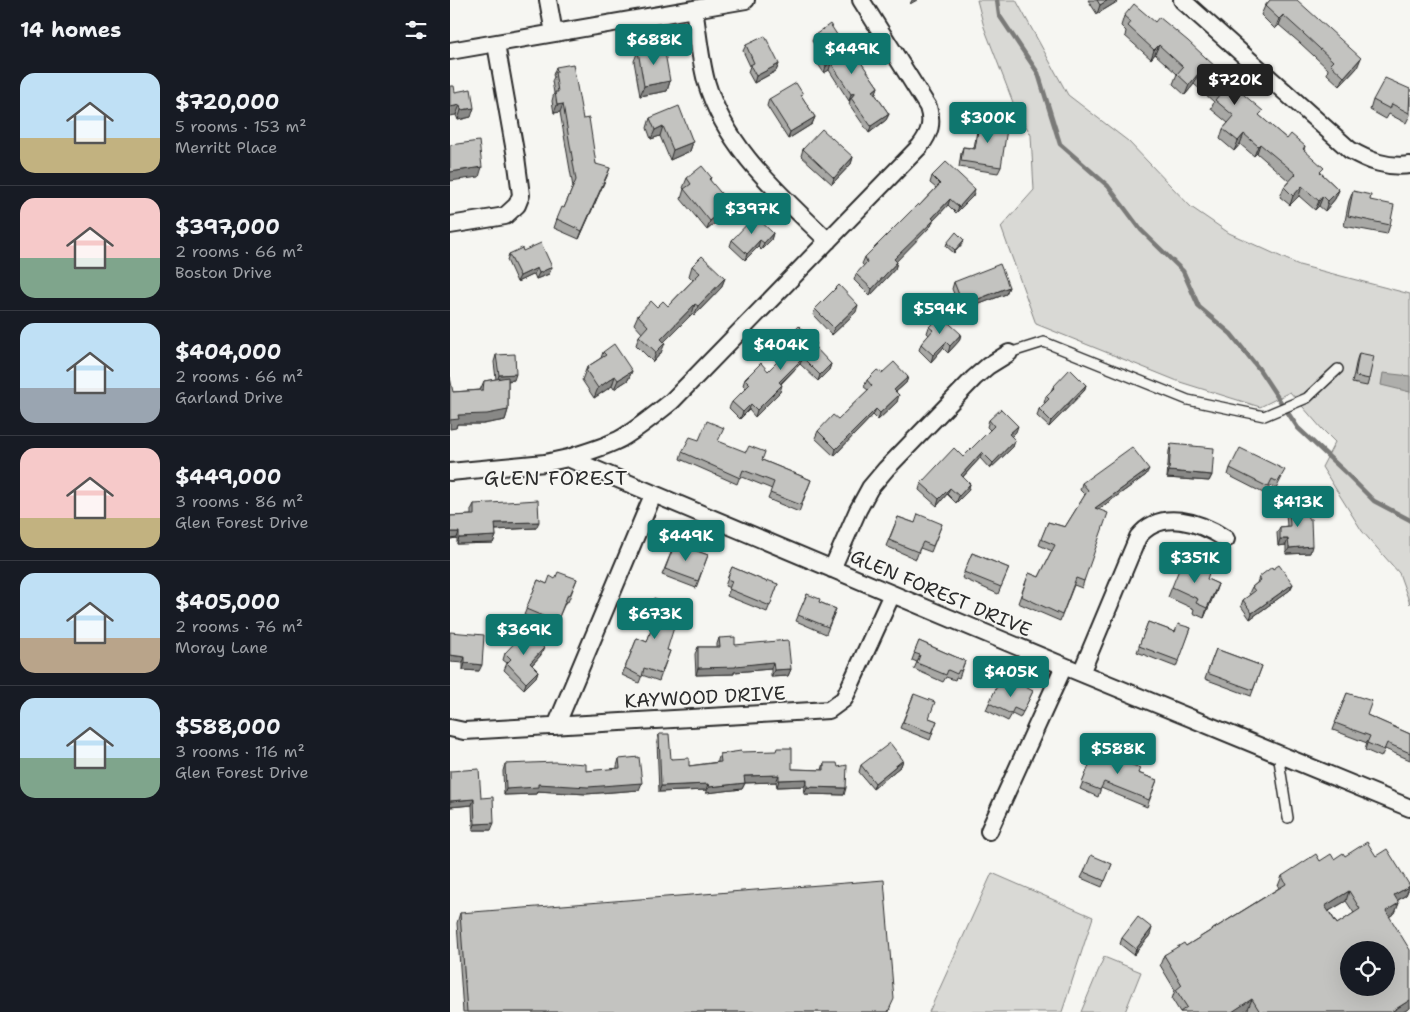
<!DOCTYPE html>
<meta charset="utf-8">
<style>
:root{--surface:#171b24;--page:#20242c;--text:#f1f3f6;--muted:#9ea1a6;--line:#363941;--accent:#0f766e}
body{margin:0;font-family:"Shantell Sans",sans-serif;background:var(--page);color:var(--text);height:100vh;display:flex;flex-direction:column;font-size:19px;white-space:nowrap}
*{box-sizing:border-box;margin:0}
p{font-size:16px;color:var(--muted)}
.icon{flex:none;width:28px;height:28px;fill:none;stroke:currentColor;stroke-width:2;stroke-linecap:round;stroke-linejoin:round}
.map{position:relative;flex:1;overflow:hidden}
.sheet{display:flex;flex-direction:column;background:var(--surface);width:450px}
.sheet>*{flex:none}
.tools{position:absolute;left:890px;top:941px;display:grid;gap:10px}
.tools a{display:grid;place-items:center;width:55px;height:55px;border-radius:50%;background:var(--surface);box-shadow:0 5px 20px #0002;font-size:25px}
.price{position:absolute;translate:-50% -42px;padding:0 11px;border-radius:5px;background:var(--accent);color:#fff;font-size:16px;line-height:32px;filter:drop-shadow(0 1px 2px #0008)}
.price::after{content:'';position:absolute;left:50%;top:30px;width:15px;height:11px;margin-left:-8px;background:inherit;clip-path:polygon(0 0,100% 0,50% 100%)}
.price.selected{background:#222;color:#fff}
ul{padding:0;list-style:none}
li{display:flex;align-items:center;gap:15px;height:125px;padding:0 20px}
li+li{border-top:1px solid var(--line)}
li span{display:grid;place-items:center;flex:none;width:140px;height:100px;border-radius:15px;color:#555}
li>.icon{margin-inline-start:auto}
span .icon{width:60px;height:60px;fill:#fffc;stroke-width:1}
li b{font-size:21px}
h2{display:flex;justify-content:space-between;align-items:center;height:60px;padding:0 20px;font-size:21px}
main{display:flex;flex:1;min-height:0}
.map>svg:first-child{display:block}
.green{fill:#d9d9d5;stroke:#828280}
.water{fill:#aeaeab;stroke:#7a7a78}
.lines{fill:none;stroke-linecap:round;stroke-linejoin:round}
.stream{stroke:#7a7a78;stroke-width:4.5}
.lane-casing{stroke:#2b2b2b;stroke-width:12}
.street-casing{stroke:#2b2b2b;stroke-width:20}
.lane{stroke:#f6f6f2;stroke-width:9}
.street{stroke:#f6f6f2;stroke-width:16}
.wall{fill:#a8a8a5;stroke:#2b2b2b;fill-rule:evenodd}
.shaded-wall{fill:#888886;stroke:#2b2b2b}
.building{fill:#c3c3c0;stroke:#2b2b2b;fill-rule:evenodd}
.labels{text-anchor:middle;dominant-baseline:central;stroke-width:4;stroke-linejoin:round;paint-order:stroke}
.street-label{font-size:19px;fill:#2b2b2b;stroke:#f6f6f2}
.neighbourhood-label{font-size:20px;letter-spacing:1px;fill:#2b2b2b;stroke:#f6f6f2}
</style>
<main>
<section class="sheet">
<h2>14 homes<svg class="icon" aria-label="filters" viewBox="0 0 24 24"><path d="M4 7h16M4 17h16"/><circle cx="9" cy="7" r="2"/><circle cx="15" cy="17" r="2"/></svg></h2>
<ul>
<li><span style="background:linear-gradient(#bfe0f5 65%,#c2b280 0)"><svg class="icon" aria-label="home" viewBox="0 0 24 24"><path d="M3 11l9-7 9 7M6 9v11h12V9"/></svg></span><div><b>$720,000</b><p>5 rooms · 153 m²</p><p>Merritt Place</p></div></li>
<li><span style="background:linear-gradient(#f6c9c9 60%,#7fa58c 0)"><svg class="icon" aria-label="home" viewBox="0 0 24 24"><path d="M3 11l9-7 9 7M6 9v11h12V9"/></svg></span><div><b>$397,000</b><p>2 rooms · 66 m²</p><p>Boston Drive</p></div></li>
<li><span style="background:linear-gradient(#bfe0f5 65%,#9aa5b1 0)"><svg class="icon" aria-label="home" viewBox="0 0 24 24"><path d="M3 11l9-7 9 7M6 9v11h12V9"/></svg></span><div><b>$404,000</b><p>2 rooms · 66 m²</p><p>Garland Drive</p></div></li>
<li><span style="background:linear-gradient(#f6c9c9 70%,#c2b280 0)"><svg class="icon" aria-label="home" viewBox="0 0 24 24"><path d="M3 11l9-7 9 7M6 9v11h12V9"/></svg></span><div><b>$449,000</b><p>3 rooms · 86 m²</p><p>Glen Forest Drive</p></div></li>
<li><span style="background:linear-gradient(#bfe0f5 65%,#b9a48a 0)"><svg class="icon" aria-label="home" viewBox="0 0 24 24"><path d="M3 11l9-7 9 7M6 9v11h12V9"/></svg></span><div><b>$405,000</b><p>2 rooms · 76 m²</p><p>Moray Lane</p></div></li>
<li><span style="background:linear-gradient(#bfe0f5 60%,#7fa58c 0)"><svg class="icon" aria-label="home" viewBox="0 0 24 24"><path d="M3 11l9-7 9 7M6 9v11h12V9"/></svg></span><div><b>$588,000</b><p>3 rooms · 116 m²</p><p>Glen Forest Drive</p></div></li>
</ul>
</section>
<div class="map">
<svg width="960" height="1012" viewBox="0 0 960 1012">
<rect width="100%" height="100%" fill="#f6f6f2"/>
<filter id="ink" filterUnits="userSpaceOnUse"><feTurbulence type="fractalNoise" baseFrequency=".02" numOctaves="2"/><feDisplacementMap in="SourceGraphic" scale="10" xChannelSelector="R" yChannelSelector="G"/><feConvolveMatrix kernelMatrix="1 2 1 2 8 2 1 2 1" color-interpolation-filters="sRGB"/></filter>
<g filter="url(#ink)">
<path class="green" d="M527,0h39l52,95 60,46 63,66 38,26 70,32 111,29v310l-11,-31 -37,-42 -40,-64 13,-25 -13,-13 -32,-37 -30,15 -80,-25 -144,-58 -35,-97 33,-37 -3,-55 -17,-30 -30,-78z
M542,873l101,44 -31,95h-133z
M654,957l37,15 -16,40h-44z"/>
<path class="water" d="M933,373l27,3v16l-29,-7z"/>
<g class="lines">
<path class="stream" d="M547,0l2,15 39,58 22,71 48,42 33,44 42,41 16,36 32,27 28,35 39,59 47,44 29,29 36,19"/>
<g class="lane-casing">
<path id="lane" d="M559,353l35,-11 144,58 76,16 43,-18 31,-29
M828,754l10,64"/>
</g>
<g class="street-casing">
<path id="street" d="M98,0l6,33
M732,0l168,150c19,11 37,18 60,15
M244,9c4,24 6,49 12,72 20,68 73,112 122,160
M0,51l296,-51
M0,225l55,-9 12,-11 4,-10 -5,-38 -20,-113
M118,458c18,-6 38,-11 54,-20 18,-11 34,-24 50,-37l248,-255c10,-13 13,-23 8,-39l-67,-107
M0,472l95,-9 23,-5 496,208 346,142
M382,569l26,-59 12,-22 16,-19 88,-91 14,-12 21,-13
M631,673l57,-136c23,-29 62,-15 88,2
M106,726l97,-231
M0,728l14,3 365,-21 15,-11 48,-105
M539,831l75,-165"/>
</g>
<use href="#lane" class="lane"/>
<use href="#street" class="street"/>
</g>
<path class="wall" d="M638,0h32l-23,14z
M820,0l87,68 -17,18 -13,-12 1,-5 -28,-26 -21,-18 -4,4 -14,-14 4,-9z
M674,16l31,6 65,49 -1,2 42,44 26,22 18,7 -1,4 18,24 17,16 -4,9 -10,12 -6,-5 -4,4 -16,-14 -9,9 -10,-8 4,-10 5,-6 -32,-28 -3,3 -14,-12 -6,7 -14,-12 3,-10 5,-6 -17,-14 3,-7 -20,-18 -9,11 -12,-11 4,-10 -22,-20 -4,5 -26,-23 1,-5 -5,-5z
M365,35l30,12 14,10 -1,2 20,28 -3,7 14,20 -3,6 -17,13 -20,-29 1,-4 -1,1 -20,-31 -5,3 -6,-9 2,-7 2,-1 -10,-15z
M296,45l33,19 -3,7 -22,12 -6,-11 2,-6 -7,-15z
M188,51l32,30 -3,10 -27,5 -6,-35z
M106,67l27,52 13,45 11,12 -28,63 -25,-11 3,-9 7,-11 9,-21 -13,-75 -6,1 -2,-12 2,-8 -2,-12 2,-4 -1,-2z
M960,89v26l-4,8 -17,-9 -3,5 -16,-9 3,-10z
M5,92l16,25 -13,3 -2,-5z
M352,97l13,20 -3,7 -24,15 -21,-33 2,-7z
M200,118l43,24 -3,9 -20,9 -10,-24 -9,3 -4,-11z
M530,118l21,49 -3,6 -39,-6 2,-14 2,-6 11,1 4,-23z
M353,149l50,8 -2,7 -19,20 -31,-28z
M482,176l41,20 -17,17 -8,-8 -15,16 -2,5 -35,35 1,1 -2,7 -25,27 -16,-16 2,-6 8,-8 -2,-2 3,-7 54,-51 17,-18 -6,-5z
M261,177l-1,3 16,34 -19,16 -26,-31 3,-10 -1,-1 4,-10z
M903,191l17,9 20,25 -3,9 -43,-8 5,-25z
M323,233l-2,7 -10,10 -3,-3 -13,13 -15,-14 2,-6z
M497,243h16l-9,10 -8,-7z
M73,251l29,16 -3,7 -13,5 -2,-5 -17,8 -10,-22 2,-6z
M242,266l33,12 -4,10 -27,28 -2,-2 -28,28 -3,11 -8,9 -17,-17 3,-9 3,-3 -8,-9 4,-9 19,-8 11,-1 25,-26 -4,-4z
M504,282l55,5 -3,7 -45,17 -9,-22z
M365,309l41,3 -24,23 -19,-20z
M479,327l32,7 -2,7 -11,12 -5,-5 -12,14 -12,-12 2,-6 8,-9 -2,-2z
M336,340l29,8 16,16 -2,6 -11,11 -18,-17 -19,20 -1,8 -25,25 -6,-7 -9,9 -11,-11 3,-6 14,-14 -3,-3 2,-6 23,-8 20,-20 -5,-4z
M153,352l29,19 -4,9 -14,9 -2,-3 -18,12 -12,-18 5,-13 14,-9z
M909,353l10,26 -2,7 -15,-3 5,-24z
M46,355l18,25 -6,1v29l-3,10 -22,4h-26l-1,4 -3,-36 27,-2 4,-9 12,-2 -2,-17z
M432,373l26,4 -2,6 -10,9 1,10 -19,18 -5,-5 -39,41 -19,-18 3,-7 20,-12 30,-29 -4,-3 3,-7z
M636,385l-2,6 -35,36 -12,-11 2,-7 6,-5 -1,-1 2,-7 5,-5 2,-4z
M539,420l27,12 -5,4 4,4 -2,7 -23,22 -10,-11 -17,19 7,7 -2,7 -12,12 -9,-9 -10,12 -18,-16 2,-7 42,-26 27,-27 -3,-3z
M249,440l20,2 43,18 49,20 -12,32 -31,-13 4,-10 -32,-13 -3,8 -57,-25 2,-7z
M721,444l41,31 -3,6 -42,-3 2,-27z
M780,468l52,9 -6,12 -6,-3 -5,8 -37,-19z
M696,475l-47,34 -15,72 -2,7 -8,-3 -14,36 -42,-18 11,-30 10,4 13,-26 -13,-6 9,-23 17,5 20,-32 -5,-5 2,-7z
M24,504l62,24 -41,2 1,6 -3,7 -36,1v-6l-7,1v-23l21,-1v-5z
M839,507l21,46 -24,1v-9l-8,1 -1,-13 3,-6 7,-1 -1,-13z
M448,517l17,6 27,1 -11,28 -11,-4 -4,11 -30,-13z
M225,543l33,12 -12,33 -34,-13z
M522,553l37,15 -11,26 -36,-16z
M282,567l35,15 11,2 -11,28 -40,-16 3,-8 -5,-2z
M809,577l34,7 -3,6 -40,29 -9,-13 2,-6 7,-5 -1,-2 3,-6 5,-4z
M105,579h22l-9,23 -2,-1 -12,27 -30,-13 14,-35 9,4z
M757,579l11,5 -14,34 -11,-5 1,-4 -26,-12 4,-10z
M357,594l12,8 17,7 -10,25 -30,-13z
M204,598l13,52 3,1 -11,30 -17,-6 -3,8 -17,-8 15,-37 10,4 6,-17 -7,-5z
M698,622l27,10 16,-4 -15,39 -39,-15z
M0,632l29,39 -16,-1v-7z
M269,638l72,31 -3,7 -17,1v-8l-37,3v2l-38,1 -1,-21 3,-7h19v-3z
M469,641l46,20 -6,17 -3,-1 -1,3 -9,-3 -3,5 -29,-13 3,-7 -5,-2z
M766,649l46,17 -11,30 -46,-17z
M55,653l36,2 -9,10 6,6 -2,6 -12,12 -20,-19 3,-7 -4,-3z
M562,690l21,1 -13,27 -8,-4 -4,7 -22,-11 3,-7z
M897,693l20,22 43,19v26l-25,-11 -4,8 -16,-7 2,-7 -34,-13z
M464,694l15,24 8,3 -7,19 -30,-12z
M209,734l12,25 18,7 29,-4v-2l2,-6 21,-2 51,17 30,1 2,-7 20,32 -40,-1 1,-8 -28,1 -1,-5 -31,1 -3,6 -36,4v-3l-47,2 -2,-51z
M646,748l19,10 23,15 19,7 -10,27 -46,-19 -3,9 -18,-8z
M169,759l20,31 -53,4 -49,-3 -1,3 -32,1 -1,-24 2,-7 81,7 31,-2v-3z
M453,760l-2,6 -28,23 -14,-17 2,-7z
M0,771l31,27 10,32h-18l-1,-25 -22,2z
M895,856h31l34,30 -4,9 -9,6 2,2 -4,10 -6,4 21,91 -7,4h-152l-3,-3 -68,3 -8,-13 3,-9 -15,-25 4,-10 22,-9 93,-58 -1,-2 4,-10 38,-15 14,-2zM896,901l8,12 -17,11 -8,-13z
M662,864l-10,23 -21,-9 3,-6z
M10,913l430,96 -1,3h-426l-6,-89z
M700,935l-16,20 -14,-11 2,-6z"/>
<path class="shaded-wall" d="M462,0h5l-7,4z
M658,0h12l-23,14 3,-9z
M833,15l-4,10 -4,4 4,-10z
M709,45l-4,9 -4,5 3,-9z
M911,58l-4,10 -17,18 4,-9z
M381,63l-2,7 -5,3 2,-7z
M329,64l-3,7 -22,12 2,-7z
M748,74l-4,10 -9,11 4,-10z
M220,81l-3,10 -27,5 4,-10z
M428,87l-2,6 -6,4 3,-6z
M405,93l-4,5 -1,2 -1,1 2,-7z
M113,104l-3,8 -6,1 3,-8z
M10,105l-4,10 -6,1v-9z
M24,108l-3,9 -13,3 3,-10z
M439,114l-3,6 -17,13 2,-7z
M365,117l-3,7 -24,15 2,-7z
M213,126l-3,10 -9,3 4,-9z
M794,134l-4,10 -6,7 4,-10z
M243,142l-3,9 -20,9 3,-10z
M810,144l-3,9 -3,3 4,-10z
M403,157l-2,7 -19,20 2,-6z
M32,167l-3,10 -29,4v-9z
M160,168l-3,8 -28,63 3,-8z
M852,186l-3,10 -9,9 3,-9z
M525,189l-2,7 -17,17 3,-6z
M889,190l-4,9 -10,12 3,-10z
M873,196l-4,10 -4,4 4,-9z
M500,199l-2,6 -15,16 -2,5 -39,40 2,-7z
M280,204l-4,10 -19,16 3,-9z
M323,233l-2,7 -10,10 3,-7z
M310,240l-2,7 -13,13 2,-6z
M514,240l-1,3 -9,10 1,-3z
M447,262l-2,7 -25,27 2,-7z
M102,267l-3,7 -13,5 3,-6z
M87,268l-3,6 -17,8 3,-6z
M275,278l-4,10 -27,28 4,-10z
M559,287l-3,7 -45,17 2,-6z
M245,304l-3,10 -35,35 4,-10z
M408,305l-2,7 -24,23 2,-7z
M511,334l-2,7 -11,12 2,-7z
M496,342l-3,6 -12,14 2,-7z
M215,343l-4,10 -8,9 3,-10z
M353,358l-3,6 -24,24 3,-6z
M381,364l-2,6 -11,11 2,-6z
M182,371l-4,9 -14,9 4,-9z
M66,374l-2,6 -17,1 2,-6z
M165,376l-3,10 -18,12 4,-10z
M458,377l-2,6 -15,13 3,-6z
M332,385l-2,7 -25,25 2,-7z
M636,385l-2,6 -35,36 2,-6z
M449,395l-2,7 -19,18 2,-7z
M301,404l-2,6 -9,9 3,-7z
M426,409l-3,6 -39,41 2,-7z
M58,410l-3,10 -22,4h-26l-1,4 -6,1v-9l8,-5z
M568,426l-2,6 -9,9 2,-7z
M565,440l-2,7 -23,22 3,-6z
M532,452l-2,6 -22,24 3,-7z
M699,469l-3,6 -54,39 3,-6z
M719,471l43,4 -3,6 -42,-3z
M520,484l-2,7 -12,12 3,-7z
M500,488l-3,6 -10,12 2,-7z
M89,522l-3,6 -43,2 2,-7z
M0,532h9l-2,6 -7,1z
M46,536l-3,7 -36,1 2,-6z
M830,539h8l-2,6 -8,1z
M862,546l-2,7 -24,1 3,-6z
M768,584l-3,9 -11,25 3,-10z
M843,584l-3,6 -40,29 2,-6z
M94,648l-3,7 -13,14 2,-6z
M0,655l15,2 -2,6 -13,-1z
M323,662l-2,7 -37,3v2l-38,1 2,-7z
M15,663l17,2 -3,6 -16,-1z
M341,669l-3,7 -17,1 3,-7z
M88,671l-2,6 -12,12 2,-6z
M453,760l-2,6 -28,23 2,-6z
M329,775l-3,7 -34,1 2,-7z
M357,779l-2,7 -28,1 2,-7z
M192,783l-3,7 -53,4 -49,-3 -1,3 -32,1 2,-6 32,-5z
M295,783l-3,6 -36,4 3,-6z
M258,784l-2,6 -47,2 2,-6z
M357,787l39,1 -2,7 -40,-1z
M24,799l-2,6 -22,2v-6z
M44,823l-3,7h-18l2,-6z
M960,886l-4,9 -16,10 4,-10z
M899,891l-3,10 -24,14 3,-9z
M949,903l-4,10 -13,8 4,-10z
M702,928l-2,7 -16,20 2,-6z
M802,999l-4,10 -5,3h-12z
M960,1000v8l-7,4h-12z"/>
<path class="building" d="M647,0h11l-8,5z
M820,0h27l64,58 -17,19 -14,-13 3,-3 -29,-27 -21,-19 -4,4 -14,-13z
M684,4l21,18 4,-5 29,24 32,30 -2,2 45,38 -4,4 28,24 4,-5 14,12 -2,3 21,19 -4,4 19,18 -11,11 -5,-5 -4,5 -17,-15 -9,10 -9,-9 12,-13 -36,-30 -2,2 -14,-12 -6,7 -15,-12 11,-13 -19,-16 5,-6 -22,-20 -9,11 -12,-11 6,-7 -24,-22 -5,5 -26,-24 3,-4 -7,-6z
M380,24l15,23 5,-4 9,14 -1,1 20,29 -5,4 16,23 -18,12 -20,-28 4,-5 -4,1 -20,-31 -5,3 -6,-9 7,-4 -12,-18z
M315,36l14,28 -23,12 -6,-11 4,-2 -8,-18z
M214,47l6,34 -26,5 -6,-35z
M123,64l10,55 6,-1 7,46 14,4 -28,63 -25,-12 5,-12 2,1 12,-28 -13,-76 -6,1 -2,-13h3l-3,-20h2l-1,-5z
M935,78l25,11 -1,24 -17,-9 -2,5 -17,-9z
M346,83l7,11 -2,1 14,22 -25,15 -21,-33z
M0,86h4l1,6 16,-3 3,19 -13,2 -1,-5 -10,2z
M229,106l14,36 -20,8 -10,-24 -8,4 -5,-12z
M530,118l28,5 -7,44 -40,-6 2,-14 12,2z
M372,129l31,28 -19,21 -31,-29z
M29,141l3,26 -32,5v-27z
M496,162l29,27 -16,18 -9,-8 -18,19 2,2 -40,39 3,3 -25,27 -16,-15 11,-12 -2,-5 53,-53 1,2 21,-22 -8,-8z
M252,166l9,11 -2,2 21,25 -20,17 -26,-32 7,-5 -4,-6z
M903,191l18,4 -1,5 24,5 -4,20 -42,-9z
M305,216l18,17 -9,10 -4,-3 -13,14 -15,-14z
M506,232l8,8 -9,10 -8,-7z
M91,243l11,24 -13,6 -2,-5 -17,8 -11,-22 13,-6 1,3z
M252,256l23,22 -27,28 -3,-2 -34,35 4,4 -9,9 -17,-16 9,-10 -10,-11 13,-14 6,6 6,-6 5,5 32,-33 -8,-7z
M550,264l9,23 -46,18 -9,-23z
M389,285l19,20 -24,23 -19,-19z
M490,315l21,19 -11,12 -4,-4 -13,13 -12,-11 12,-14 -4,-3z
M349,326l18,18 -3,2 17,18 -11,11 -17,-17 -24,24 3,3 -25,25 -6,-6 -8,8 -11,-10 18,-18 -5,-5 16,-16 7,8 24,-24 -6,-7z
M164,344l18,27 -14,9 -3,-4 -17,12 -12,-18 2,-1 -1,-2 19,-12 -3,-3z
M909,353l15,3 -5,23 -14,-3z
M65,354l1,20 -17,1 -3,-20z
M444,362l14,15 -14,13 5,5 -19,18 -4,-4 -40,40 -18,-18 15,-16 5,4 34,-33 -5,-6 10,-10 5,3z
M620,369l16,16 -35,36 -12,-12 10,-10 -3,-3 8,-8 -1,-1z
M0,377l3,15 30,-2 1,-9 24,-4v33l-21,4 -29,1 1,4 -9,1z
M551,409l17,17 -9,8 6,6 -22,23 -11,-11 -21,23 9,9 -11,12 -9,-8 -11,11 -18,-16 33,-35 9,9 31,-31 -5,-6z
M257,421l17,7 -6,13 28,11 3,-6 16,6 -3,8 49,20 -10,25 -31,-12 4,-11 -31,-12 -3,8 -58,-26 8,-15 9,3z
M721,444l43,4 -2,27 -43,-4z
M682,447l17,22 -54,39 13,5 -24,68 -8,-3 -14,37 -41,-19 8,-23 10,4 16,-32 -14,-6 7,-17 17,5 23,-37 -6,-7z
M790,448l45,22 -7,12 -6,-3 -4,8 -38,-19z
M88,500l1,22 -44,1 1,13 -37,2v-6h-9v-16l24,-1v-11z
M857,506l1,13h3l1,27 -23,2 -1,-9h-8v-12l10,-1 -1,-19z
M468,514l24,10 -9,22 -10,-4 -5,10 -29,-12 9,-23 17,6z
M225,543l33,12 -10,26 -33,-12z
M522,553l37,15 -8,19 -37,-15z
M732,562l27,11 -2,6 11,5 -11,24 -11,-5 2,-4 -26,-12z
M829,565l14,19 -41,29 -9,-13 12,-9 -3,-4 9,-7 -2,-3 13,-10 1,2z
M282,567l35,15v-2l11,4 -8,22 -41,-17 3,-8 -5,-2z
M108,572l19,7 -7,16 -2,-1 -11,28 -31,-13 12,-29 9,4 3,-8 5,3z
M357,594l13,5 -1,3 17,7 -8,18 -30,-12z
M204,598l26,10 -13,42 3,1 -9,23 -17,-6 -2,9 -17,-9 12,-30 10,4 8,-24 -7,-5z
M698,622l27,10 3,-8 13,4 -12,33 -40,-15z
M76,631l18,17 -14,15 8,8 -12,12 -19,-20 4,-4 -6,-6z
M0,632l34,3 -2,30 -17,-2v-6l-15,-2z
M285,637v8l53,-5 3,29 -17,1 -1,-8 -37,4v1l-38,1v-21h22l-1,-9z
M469,641l46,20 -4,10 -2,-1 -2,4 -9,-4 -2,5 -29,-12 3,-8 -6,-2z
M766,649l46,17 -9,24 -46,-17z
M566,682l17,9 -10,21 -9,-4 -3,6 -22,-11 9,-19 14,6z
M897,693l25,8 -5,14 43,19v19l-23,-10 -3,7 -17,-7 3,-7 -35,-13z
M464,694l21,8 -6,16 8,3 -5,12 -29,-11z
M209,734h10l2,25 18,-1v8l32,-4 -1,-8 21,-3v1l35,-1 1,-3h15v21l32,1v-7h13l1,4 9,-2 -1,23 -39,-1v-8l-28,1v-5l-35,1 1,7 -36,4 -1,-3 -47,2z
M440,743l13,17 -28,23 -14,-18z
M646,748l19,8v2l25,10 -2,5 19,7 -8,20 -45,-18 -4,8 -18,-7z
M189,757l3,26 -54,4 -50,-3v3l-32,2 -1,-25 51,-2 30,2v7l34,-3 -1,-9z
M29,769l2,29 12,-1 1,26 -19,1 -1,-25 -24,2v-30z
M917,842l9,14 11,-7 23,37 -16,9 5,8 -13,8 24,39v50l-19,12h-131l-8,-13 -20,13h-52l7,-5 -11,-17 6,-5 -18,-30 20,-12 2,3 100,-62 -4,-8 34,-22 4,7 11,-7 3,5 9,-6 2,3zM899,891l11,18 -23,15 -12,-18zM899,950h37v38h-37z
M641,855l21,9 -7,17 -21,-9z
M434,880l10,119 -6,13h-421l-7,-99z
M688,917l14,11 -16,21 -14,-11z"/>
</g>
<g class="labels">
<g class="street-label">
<text transform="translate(491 593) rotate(23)">GLEN FOREST DRIVE</text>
<text transform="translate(255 697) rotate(-3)">KAYWOOD DRIVE</text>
</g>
<g class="neighbourhood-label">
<text x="106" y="478">GLEN FOREST</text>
</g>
</g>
</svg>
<div class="tools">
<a><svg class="icon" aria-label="locate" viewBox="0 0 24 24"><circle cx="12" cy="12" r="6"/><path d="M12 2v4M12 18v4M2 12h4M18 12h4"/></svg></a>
</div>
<b class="price" style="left:204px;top:66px">$688K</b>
<b class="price" style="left:402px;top:75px">$449K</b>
<b class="price selected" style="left:785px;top:106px">$720K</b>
<b class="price" style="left:538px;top:144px">$300K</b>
<b class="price" style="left:302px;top:235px">$397K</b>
<b class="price" style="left:490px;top:335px">$594K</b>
<b class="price" style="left:331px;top:371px">$404K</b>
<b class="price" style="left:848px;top:528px">$413K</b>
<b class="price" style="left:236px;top:562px">$449K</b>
<b class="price" style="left:745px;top:584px">$351K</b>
<b class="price" style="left:205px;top:640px">$673K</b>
<b class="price" style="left:74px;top:656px">$369K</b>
<b class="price" style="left:561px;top:698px">$405K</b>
<b class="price" style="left:668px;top:775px">$588K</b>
</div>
</main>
